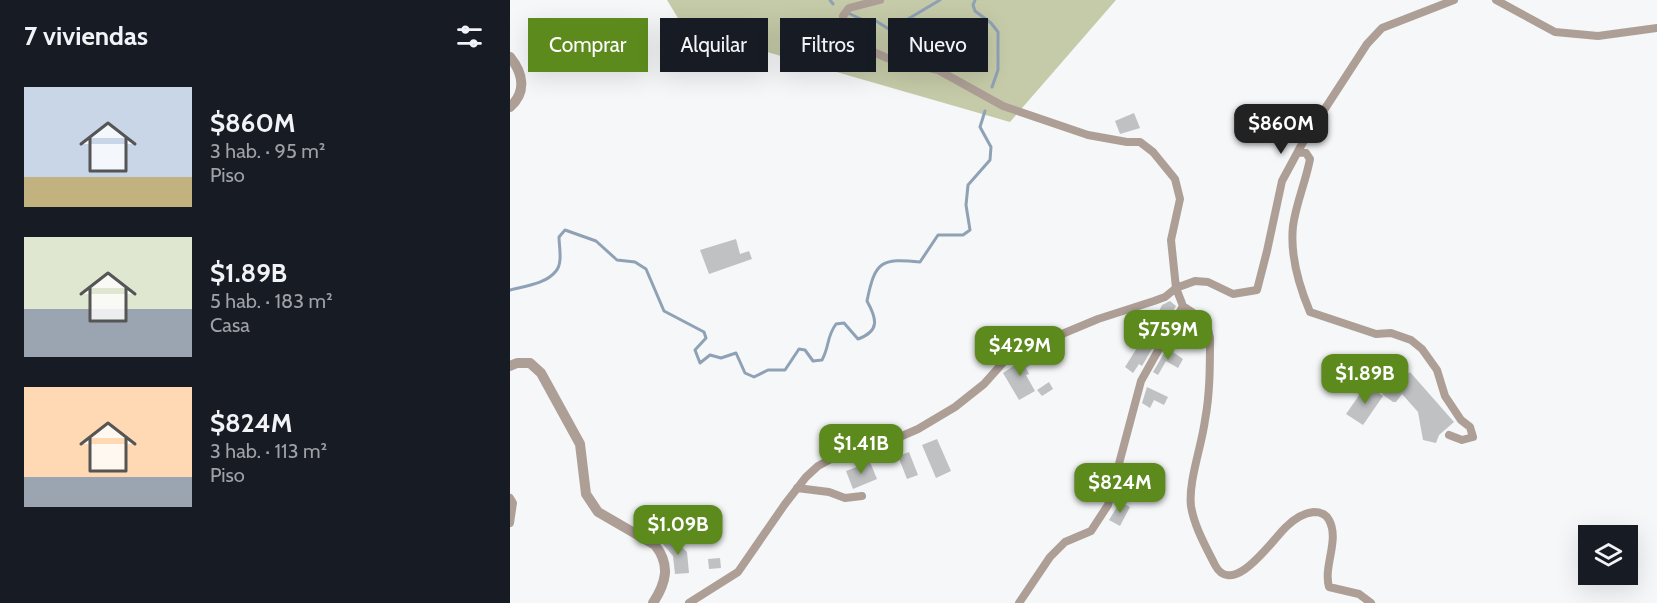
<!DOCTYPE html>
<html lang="es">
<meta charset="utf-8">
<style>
:root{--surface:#171b24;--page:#20242c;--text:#f1f3f6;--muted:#9ea1a6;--accent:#5c8a1c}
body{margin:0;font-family:Cabin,sans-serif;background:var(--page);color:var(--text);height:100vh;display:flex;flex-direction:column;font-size:22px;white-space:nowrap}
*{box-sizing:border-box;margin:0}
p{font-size:20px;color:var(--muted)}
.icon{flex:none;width:33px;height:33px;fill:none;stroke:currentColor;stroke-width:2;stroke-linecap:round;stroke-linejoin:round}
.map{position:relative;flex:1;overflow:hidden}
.details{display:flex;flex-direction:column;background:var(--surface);width:510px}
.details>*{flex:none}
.top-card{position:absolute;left:18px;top:18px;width:570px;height:54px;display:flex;gap:12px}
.fabs{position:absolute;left:1068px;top:525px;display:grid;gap:12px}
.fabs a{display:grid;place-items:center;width:60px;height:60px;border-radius:0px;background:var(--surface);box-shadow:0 6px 24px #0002;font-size:30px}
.price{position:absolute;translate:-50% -51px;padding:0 14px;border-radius:12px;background:var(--accent);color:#fff;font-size:20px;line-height:39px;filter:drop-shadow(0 2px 3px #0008)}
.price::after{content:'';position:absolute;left:50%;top:36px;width:18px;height:14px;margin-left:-9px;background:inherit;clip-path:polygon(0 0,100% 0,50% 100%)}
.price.current{background:#222;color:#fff}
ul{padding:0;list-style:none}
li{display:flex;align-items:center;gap:18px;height:150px;padding:0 24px}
li span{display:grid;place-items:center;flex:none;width:168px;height:120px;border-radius:0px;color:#555}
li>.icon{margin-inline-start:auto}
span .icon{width:72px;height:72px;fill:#fffc;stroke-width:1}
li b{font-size:26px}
h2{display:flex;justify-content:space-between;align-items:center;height:72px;padding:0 24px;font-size:26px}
.pill{padding:0 21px;border-radius:0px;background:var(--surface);box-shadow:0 6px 24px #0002;font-size:21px;line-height:54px}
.pill.current{background:var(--accent);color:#fff}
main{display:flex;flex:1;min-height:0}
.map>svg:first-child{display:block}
.forest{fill:#c5cba8}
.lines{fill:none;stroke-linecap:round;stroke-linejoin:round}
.stream{stroke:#8fa1b5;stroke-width:3}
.building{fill:#bfc1c3}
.minor{stroke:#ae9f96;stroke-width:8}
.tertiary{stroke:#ae9f96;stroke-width:10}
</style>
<main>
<section class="details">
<h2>7 viviendas<svg class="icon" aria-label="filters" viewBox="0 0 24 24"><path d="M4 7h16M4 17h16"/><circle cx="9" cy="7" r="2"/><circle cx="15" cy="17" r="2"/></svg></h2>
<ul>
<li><span style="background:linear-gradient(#c9d6e8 75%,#c2b280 0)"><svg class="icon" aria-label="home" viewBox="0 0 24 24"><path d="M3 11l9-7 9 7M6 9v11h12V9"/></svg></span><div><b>$860M</b><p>3 hab. · 95 m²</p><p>Piso</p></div></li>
<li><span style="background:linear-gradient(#dfe7d0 60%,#9aa5b1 0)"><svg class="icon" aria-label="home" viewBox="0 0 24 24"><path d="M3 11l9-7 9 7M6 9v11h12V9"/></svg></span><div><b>$1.89B</b><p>5 hab. · 183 m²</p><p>Casa</p></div></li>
<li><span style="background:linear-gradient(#ffd9b3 75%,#9aa5b1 0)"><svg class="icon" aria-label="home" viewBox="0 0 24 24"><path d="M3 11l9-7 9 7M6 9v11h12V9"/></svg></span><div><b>$824M</b><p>3 hab. · 113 m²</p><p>Piso</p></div></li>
</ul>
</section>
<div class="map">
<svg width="1147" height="603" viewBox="0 0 1147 603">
<rect width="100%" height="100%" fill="#f5f7f9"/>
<path class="forest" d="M157,0h449l-106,122 -326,-94z"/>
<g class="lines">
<path class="stream" d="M320,0l3,4
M465,0l-2,5 2,6 16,12 7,9v38l-6,17
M338,13l15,7 13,1 24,15 13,-6 -5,-11 32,-19
M0,290c15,-4 36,-6 46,-19 7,-8 3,-24 3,-34l6,-7 31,11 21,19 18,2 11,7 18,42 40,21 2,6 -11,12 5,13 10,-8 11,3 15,-5 9,20 9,4 14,-7h17l14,-21 6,1 8,11 9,-1c8,-15 4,-22 14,-36l8,-1 14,16c22,-8 19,-20 9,-38 8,-40 14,-43 53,-39l18,-27h25l7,-5 -4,-25 2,-20 22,-25 1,-13 -11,-20 5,-16"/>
</g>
<path class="building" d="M624,113l6,15 -20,6 -5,-13z
M226,239l4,15 9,-3 3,8 -43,15 -9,-24z
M660,301l6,5 -9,16 -11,-5 6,-12z
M675,315l12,10 -5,6 -11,-9z
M637,332l10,5 -1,5 -14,24 -3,-2 -6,9 -8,-6z
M657,348l16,11 -5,9 -12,-7 -8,14 -5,-3z
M520,352l4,5 -5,3 2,4 -5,4 3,6 -3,1 9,16 -16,9 -16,-27 18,-12 -3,-4z
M900,372l44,50 -15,13 -3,8 -13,-3 -5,-28 -16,-18 -6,8h-3l-11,-8 8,-10 4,3z
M539,382l4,7 -11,7 -5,-6z
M857,384l16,12 -20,29 -17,-11z
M637,387l21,10 -4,8 -10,-5 -4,8 -8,-5z
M427,439l14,32 -15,7 -14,-33z
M399,452l9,23 -11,4 -9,-23z
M360,462l7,17 -24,10 -7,-18z
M610,502l10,5 -10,19 -11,-6z
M160,536l17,16 2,21 -14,1 -2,-18 -10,-12z
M210,558l1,10 -12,1 -1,-10z"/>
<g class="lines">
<path class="minor" d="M986,0l59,32 43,4 59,-8
M788,152l8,1 4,6c-4,22 -14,44 -17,67 -3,28 6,60 17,86l66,22 15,-1 20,7 11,9 15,21 8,26 16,24 9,7 3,10 -11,3 -13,-5
M287,488l32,4 16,6 17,-2
M0,498l3,5 -3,20
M179,603l49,-31 47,-68 21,-27 12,-11 24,-13 60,-17 16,-7 37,-22 29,-23 24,-27 12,-9 30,-9 48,-20 56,-18 11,-4 11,-9 -5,-48 9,-41 -5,-20 -22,-27 -13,-10h-13l-39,-7 -85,-29 -65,-36 -51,-12 -25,-11 -10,-5 -9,-11v-15l6,-8 31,-8
M509,603l31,-46 15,-15 26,-11 17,-26 33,-124 42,-75
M861,603l-12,-9 -30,-7c-6,-21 11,-47 0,-67 -3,-6 -9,-8 -15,-8 -11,1 -20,7 -28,15 -13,12 -53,72 -71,38 -9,-18 -21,-39 -24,-59 -3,-24 11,-61 14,-86 5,-26 5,-55 5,-82l-2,-9 -10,-13 -15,-10 -7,-18 19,-7 13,1 25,12 24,-4 10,-39 15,-70 20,-37 65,-100 15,-16 72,-28"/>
<path class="tertiary" d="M0,57c13,16 17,35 0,50
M0,366l7,-3h13l11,10 39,71 6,50 12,18 57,33c16,20 11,38 -2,58"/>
</g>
</svg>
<div class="fabs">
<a><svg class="icon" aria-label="layers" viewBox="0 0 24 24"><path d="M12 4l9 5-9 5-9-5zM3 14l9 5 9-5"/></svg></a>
</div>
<b class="price current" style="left:771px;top:155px">$860M</b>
<b class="price" style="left:658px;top:361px">$759M</b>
<b class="price" style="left:510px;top:377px">$429M</b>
<b class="price" style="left:855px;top:405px">$1.89B</b>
<b class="price" style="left:351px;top:475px">$1.41B</b>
<b class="price" style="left:610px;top:514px">$824M</b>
<b class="price" style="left:168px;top:556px">$1.09B</b>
<div class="top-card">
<a class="pill current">Comprar</a>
<a class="pill">Alquilar</a>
<a class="pill">Filtros</a>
<a class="pill">Nuevo</a>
</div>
</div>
</main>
